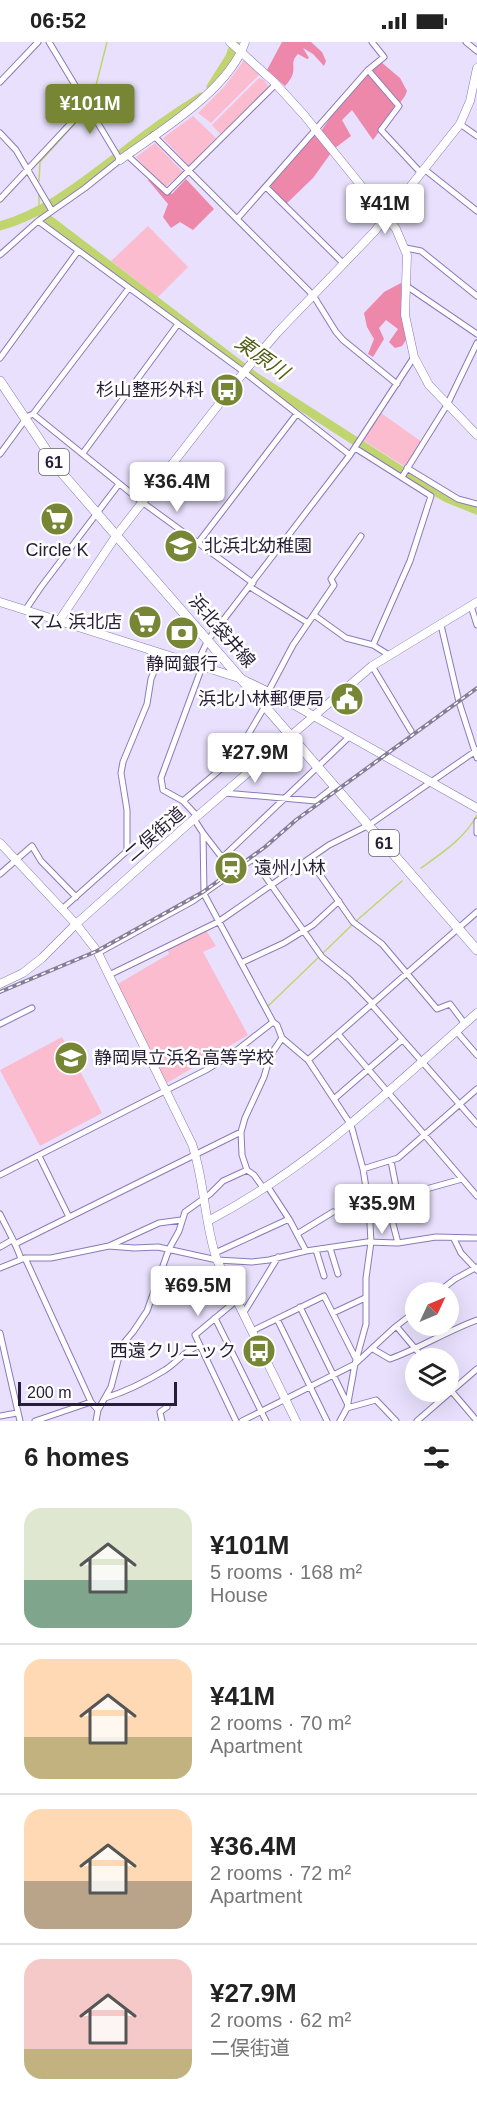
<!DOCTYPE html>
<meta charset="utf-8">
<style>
:root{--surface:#fff;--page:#f2f2f2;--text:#222;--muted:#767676;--line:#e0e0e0;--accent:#778634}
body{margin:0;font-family:Helvetica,"Noto Sans JP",sans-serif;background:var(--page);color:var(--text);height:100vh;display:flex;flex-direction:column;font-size:22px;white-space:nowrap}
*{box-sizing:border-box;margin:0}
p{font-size:20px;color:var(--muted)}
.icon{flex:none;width:33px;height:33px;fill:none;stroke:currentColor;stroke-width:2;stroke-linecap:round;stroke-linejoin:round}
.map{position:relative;height:1379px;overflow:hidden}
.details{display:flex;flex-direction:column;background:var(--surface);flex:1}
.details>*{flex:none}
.needle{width:39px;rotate:46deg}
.tools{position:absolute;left:405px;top:1240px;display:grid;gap:12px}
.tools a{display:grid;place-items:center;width:54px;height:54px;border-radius:50%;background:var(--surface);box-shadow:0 6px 24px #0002;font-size:30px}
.scale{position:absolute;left:18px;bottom:15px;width:159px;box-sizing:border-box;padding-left:6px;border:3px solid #261d36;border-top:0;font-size:16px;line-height:21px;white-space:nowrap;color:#261d36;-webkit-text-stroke:4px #fff;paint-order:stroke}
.price{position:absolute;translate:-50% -51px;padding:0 14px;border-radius:6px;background:#fff;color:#222;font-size:20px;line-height:39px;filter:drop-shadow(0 2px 3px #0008)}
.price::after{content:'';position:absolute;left:50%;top:36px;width:18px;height:14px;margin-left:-9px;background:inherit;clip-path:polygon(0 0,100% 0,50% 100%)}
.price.selected{background:var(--accent);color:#fff}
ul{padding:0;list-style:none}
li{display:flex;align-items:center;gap:18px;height:150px;padding:0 24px}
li+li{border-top:2px solid var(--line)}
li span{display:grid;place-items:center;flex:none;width:168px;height:120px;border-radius:18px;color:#555}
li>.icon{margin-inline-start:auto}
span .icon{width:72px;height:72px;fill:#fffc;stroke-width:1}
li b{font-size:26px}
h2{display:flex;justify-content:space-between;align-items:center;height:72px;padding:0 24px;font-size:26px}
.status{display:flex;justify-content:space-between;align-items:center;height:42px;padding:0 30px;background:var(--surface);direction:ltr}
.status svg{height:16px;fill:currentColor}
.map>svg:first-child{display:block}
.green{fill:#fbbccf}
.forest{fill:#ed88ab}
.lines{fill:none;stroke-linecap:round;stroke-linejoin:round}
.stream{stroke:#c0d56f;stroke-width:1.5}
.river{stroke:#c0d56f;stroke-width:9}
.street-casing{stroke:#8d79b7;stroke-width:7}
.secondary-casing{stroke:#8d79b7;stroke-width:9}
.primary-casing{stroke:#8d79b7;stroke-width:10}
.street{stroke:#fff;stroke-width:5}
.secondary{stroke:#fff;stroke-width:8}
.primary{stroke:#fff;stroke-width:9}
.rail-casing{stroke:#867e98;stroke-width:4}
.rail{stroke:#fff;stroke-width:1.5;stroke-dasharray:4.5;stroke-linecap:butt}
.labels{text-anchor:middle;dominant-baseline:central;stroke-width:5;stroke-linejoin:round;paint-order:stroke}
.shield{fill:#fff;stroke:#676172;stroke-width:1.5}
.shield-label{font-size:16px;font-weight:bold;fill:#261d36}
.poi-label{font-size:18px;fill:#261d36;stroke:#fff;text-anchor:end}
.street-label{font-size:18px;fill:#261d36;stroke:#fff}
.water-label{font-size:20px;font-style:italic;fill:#525e16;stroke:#fff}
</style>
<div class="status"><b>06:52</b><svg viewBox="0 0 49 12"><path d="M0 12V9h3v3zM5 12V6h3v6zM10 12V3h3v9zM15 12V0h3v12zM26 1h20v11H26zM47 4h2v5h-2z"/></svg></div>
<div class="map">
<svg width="477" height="1379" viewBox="0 0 477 1379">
<rect width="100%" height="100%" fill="#e8e0fc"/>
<path class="green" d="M244,18l16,14 -49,49 -13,-10 27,-27z
M259,36l5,2 5,7 -23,24 -26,23 -8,-9z
M193,74l23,22 -27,28 -26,-28z
M155,101l28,29 -19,16 -28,-31z
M148,184l40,41 -30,30 -47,-36z
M381,371l41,29 -15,26 -46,-29z
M206,888l10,16 -13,6 45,83 -81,48 -51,-98 53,-31 -2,-5z
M62,995l40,76 -62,33 -40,-76z"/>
<path class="forest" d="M282,0h29l11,10 4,9 -2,5 -11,-12 -10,-6 6,10 -2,1 -9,-5c-11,11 3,15 -13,32l-18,-16z
M381,20l19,16 7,13 -2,5 -32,44 -21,-30 -10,10 9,16 -16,12 -14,-17 21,-30z
M315,92l16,19 -18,25 -27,26 -16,-18z
M151,136l21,16 14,-15 28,30 -21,21 -13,-8 -9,6 -8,-11 5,-13 -20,-24z
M401,241l5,57 -4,6 -7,2 -6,-6 9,-13 -12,-9 -7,8 5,11 -11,18 -5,-3 6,-15 -7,-12 -3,-14 20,-21z"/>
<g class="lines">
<path class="stream" d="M91,63l16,-63
M39,139l1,-19 46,-51
M39,151v19
M421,826c21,-15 44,-30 56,-53
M355,880l47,-41
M323,911l29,-28
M267,965l52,-50"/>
<path class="river" d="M211,45l19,-30 5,-15
M39,170l215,164 154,99 39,23 30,12
M0,184c48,-14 82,-43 122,-73 25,-20 52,-39 79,-56"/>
<g class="street-casing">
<path id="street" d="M466,0l11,9
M368,28l31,36 -18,24 40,43
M0,40l38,-40
M460,82l17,12
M0,91l16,17 36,61
M153,93l160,160 23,37 7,8 54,44
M127,113l40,37 109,-108
M424,127l53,42
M266,145l78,77
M0,157l87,-93
M237,177l131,-149 16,-13 -12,-15
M38,179l206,151 106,83
M406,206l15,3 56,45
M0,213l38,-34 47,-33 35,-28 -71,-118
M408,245l69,47
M0,316l78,-107
M33,372l109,88 111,81
M24,376l9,-4 96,-126
M355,406l76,48 -21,65 -37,84
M83,411l95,-129
M0,412l25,-34
M407,426l51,31 19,5
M402,435l45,-72 30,-62
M198,501l98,-128
M250,545l58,36
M471,564l6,19
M26,567l15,-22 78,-103
M314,573l32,23 27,7 16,10
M441,583l18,77 18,56
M196,623l12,-25 142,-185 64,-98
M372,624l39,65
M268,650l25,-47 41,-60 -3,-6 30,-43
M224,751l92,8 19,-15
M183,759l52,-44 30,-51
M197,774l-14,-15 -20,-11 -2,-12 41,-111
M477,779v12
M203,791l17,22 4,1 125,-119
M309,817l44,63 29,22 55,65 13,-5 15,20
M0,832l32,-28 9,15 35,36
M62,867l65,-58v-41l-6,-37 2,-11 24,-58 4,-25 10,-25
M98,911l95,-52 60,-42 69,98 27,22 24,25
M241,921l43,-20 29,-18 26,-24
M109,933l109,-53 111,-77 40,-20 108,-75
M372,963l105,119
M273,980l4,3 5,13 26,22 43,65 12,44 6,37 2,36 -5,36v46l-11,40 -8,44 -7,13
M0,982l32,-16
M457,990l20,23
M338,992l139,162
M308,1018l169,-148
M334,1057l68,-59
M39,1114l30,61
M391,1119l7,36
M363,1127l35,-11 79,-69
M0,1133l206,-105 26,-16 41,-32 -69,-128 -1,-61 -9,-14
M268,1145l21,32 17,32
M264,1147l-10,-14 -7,-5 -5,-15 -1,-23 4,-14 19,-41 6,-21 12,-18
M394,1156l-1,26 5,19
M369,1163l93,-26
M0,1172c7,15 16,29 21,45
M297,1192l36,-22
M454,1197l7,14 16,17
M17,1201l224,-111
M109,1204l50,-23 22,-3
M0,1205l12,-7
M330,1206l8,26
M316,1208l8,26
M215,1211l74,-34
M25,1216l66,144 7,8
M0,1226l25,-10h26l58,-12 25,2 24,-1 59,13 35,2 17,-2 37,-9 61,-9 31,1 38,-6 41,1
M211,1248l-6,-7 16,-15
M437,1251l18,-14 22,-12
M300,1265l48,98
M333,1271l32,-15
M243,1272l35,-57
M215,1276l51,103
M277,1277l50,102
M397,1285l27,32
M252,1289l72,-35 32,63
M0,1291l20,88
M373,1307l17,10c30,-11 57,-28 87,-39
M448,1345l29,34
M105,1356c20,-6 42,-17 60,-28 12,-8 20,-19 34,-25
M347,1366l29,-8 20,21
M0,1374l17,-3
M35,1379l56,-19
M96,1379l2,-11 13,-23 11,-42 11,-13 14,-21 22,-62 10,-18 6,-19 25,-18 13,-13 24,-11
M162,1379l-2,-9 7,-5
M236,1379l-41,-86 42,-35
M242,1379l113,-57 39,-36 22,-17
M417,1379l60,-52"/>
</g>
<g class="secondary-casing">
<path id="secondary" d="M230,0l44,40 30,33 92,114 11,26 -2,60 9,42 15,28 48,50
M120,118c40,-29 109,-70 125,-118
M0,560l242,77 47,23 188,106
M59,579l57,-85 128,-164 33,-39 98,-102 85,-107 10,-23 7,-33
M0,801l76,81 21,27 95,193c13,38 12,79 25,116l79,161
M0,942l23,-11 19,-15 34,-34 111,-99 185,-159 105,-64
M208,1179c105,-55 181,-131 269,-208"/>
</g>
<g class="primary-casing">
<path id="primary" d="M0,339l61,91 416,478"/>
</g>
<use href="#street" class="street"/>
<use href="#secondary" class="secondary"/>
<use href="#primary" class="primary"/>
<g class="rail-casing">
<path id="rail" d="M0,950l97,-41 106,-59 62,-45 31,-27 181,-132"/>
</g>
<use href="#rail" class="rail"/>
</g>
<defs>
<g id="bus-disc" transform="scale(1.725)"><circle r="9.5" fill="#778634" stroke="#fff"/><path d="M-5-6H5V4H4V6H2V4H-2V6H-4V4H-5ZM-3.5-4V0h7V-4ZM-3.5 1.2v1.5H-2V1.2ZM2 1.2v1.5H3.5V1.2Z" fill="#fff"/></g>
<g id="supermarket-disc" transform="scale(1.725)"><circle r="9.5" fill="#778634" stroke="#fff"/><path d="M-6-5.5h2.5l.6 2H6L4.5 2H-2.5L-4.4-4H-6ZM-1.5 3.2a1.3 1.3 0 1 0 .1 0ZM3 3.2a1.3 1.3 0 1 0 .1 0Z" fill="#fff"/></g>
<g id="school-disc" transform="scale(1.725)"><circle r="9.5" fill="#778634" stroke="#fff"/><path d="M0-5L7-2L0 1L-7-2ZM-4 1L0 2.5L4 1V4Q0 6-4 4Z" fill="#fff"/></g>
<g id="bank-disc" transform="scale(1.725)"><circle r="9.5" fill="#778634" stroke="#fff"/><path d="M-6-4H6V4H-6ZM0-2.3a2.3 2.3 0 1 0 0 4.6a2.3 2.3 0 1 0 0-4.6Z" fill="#fff"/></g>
<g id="civic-disc" transform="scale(1.725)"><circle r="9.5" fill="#778634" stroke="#fff"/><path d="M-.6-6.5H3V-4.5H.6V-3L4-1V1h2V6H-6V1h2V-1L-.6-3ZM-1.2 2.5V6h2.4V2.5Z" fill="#fff"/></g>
<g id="station-disc" transform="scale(1.725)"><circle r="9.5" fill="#778634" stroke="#fff"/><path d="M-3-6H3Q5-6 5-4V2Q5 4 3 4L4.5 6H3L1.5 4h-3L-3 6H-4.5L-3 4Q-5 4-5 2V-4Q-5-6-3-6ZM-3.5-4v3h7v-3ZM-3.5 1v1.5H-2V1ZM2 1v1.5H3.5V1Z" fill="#fff"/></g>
</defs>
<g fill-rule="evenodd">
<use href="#bus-disc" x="227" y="348"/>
<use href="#supermarket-disc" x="57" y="477"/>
<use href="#school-disc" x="181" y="504"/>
<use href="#supermarket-disc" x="145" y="580"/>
<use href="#bank-disc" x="182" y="591"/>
<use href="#civic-disc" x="347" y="657"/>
<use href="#station-disc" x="231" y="826"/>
<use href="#school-disc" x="71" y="1016"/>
<use href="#bus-disc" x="259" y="1309"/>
</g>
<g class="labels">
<g class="shield">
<rect x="39" y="407" width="30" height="26" rx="4.5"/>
<rect x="369" y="788" width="30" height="26" rx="4.5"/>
</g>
<g class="shield-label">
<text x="54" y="420">61</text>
<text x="384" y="801">61</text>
</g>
<g class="poi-label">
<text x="204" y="348">杉山整形外科</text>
<text x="204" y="504" text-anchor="start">北浜北幼稚園</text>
<text x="57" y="508" text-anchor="middle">Circle K</text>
<text x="122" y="580">マム 浜北店</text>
<text x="182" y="622" text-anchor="middle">静岡銀行</text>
<text x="324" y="657">浜北小林郵便局</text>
<text x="254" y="826" text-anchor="start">遠州小林</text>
<text x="94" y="1016" text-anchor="start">静岡県立浜名高等学校</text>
<text x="236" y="1309">西遠クリニック</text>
</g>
<g class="street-label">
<text transform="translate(222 589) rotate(49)">浜北袋井線</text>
<text transform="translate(155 792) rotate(-41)">二俣街道</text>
</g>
<g class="water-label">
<text transform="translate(262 315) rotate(35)">東原川</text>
</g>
</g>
</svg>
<div class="tools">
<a><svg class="needle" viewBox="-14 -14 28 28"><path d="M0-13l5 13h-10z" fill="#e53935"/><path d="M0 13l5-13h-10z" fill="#767676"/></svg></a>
<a><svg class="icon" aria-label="layers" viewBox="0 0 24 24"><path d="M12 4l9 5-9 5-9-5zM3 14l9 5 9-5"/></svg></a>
</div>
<div class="scale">200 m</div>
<b class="price selected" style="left:90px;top:93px">¥101M</b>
<b class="price" style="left:385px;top:193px">¥41M</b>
<b class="price" style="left:177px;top:471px">¥36.4M</b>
<b class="price" style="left:255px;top:742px">¥27.9M</b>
<b class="price" style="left:382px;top:1193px">¥35.9M</b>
<b class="price" style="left:198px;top:1275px">¥69.5M</b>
</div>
<section class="details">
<h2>6 homes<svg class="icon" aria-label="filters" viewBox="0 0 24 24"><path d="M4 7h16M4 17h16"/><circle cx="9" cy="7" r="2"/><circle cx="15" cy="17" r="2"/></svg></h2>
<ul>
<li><span style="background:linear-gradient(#dfe7d0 60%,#7fa58c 0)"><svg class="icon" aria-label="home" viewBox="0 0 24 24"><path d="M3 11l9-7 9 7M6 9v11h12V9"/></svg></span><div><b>¥101M</b><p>5 rooms · 168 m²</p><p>House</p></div></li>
<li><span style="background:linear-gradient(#ffd9b3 65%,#c2b280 0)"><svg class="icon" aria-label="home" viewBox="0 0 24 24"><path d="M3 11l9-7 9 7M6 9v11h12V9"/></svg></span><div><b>¥41M</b><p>2 rooms · 70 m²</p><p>Apartment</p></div></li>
<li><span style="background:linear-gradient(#ffd9b3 60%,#b9a48a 0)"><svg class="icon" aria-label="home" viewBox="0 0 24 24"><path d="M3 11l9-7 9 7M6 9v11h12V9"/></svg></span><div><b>¥36.4M</b><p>2 rooms · 72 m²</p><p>Apartment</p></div></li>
<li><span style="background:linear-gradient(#f6c9c9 75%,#c2b280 0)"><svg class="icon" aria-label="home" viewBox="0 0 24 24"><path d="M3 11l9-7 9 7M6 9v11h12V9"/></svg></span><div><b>¥27.9M</b><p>2 rooms · 62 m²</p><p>二俣街道</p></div></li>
</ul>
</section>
